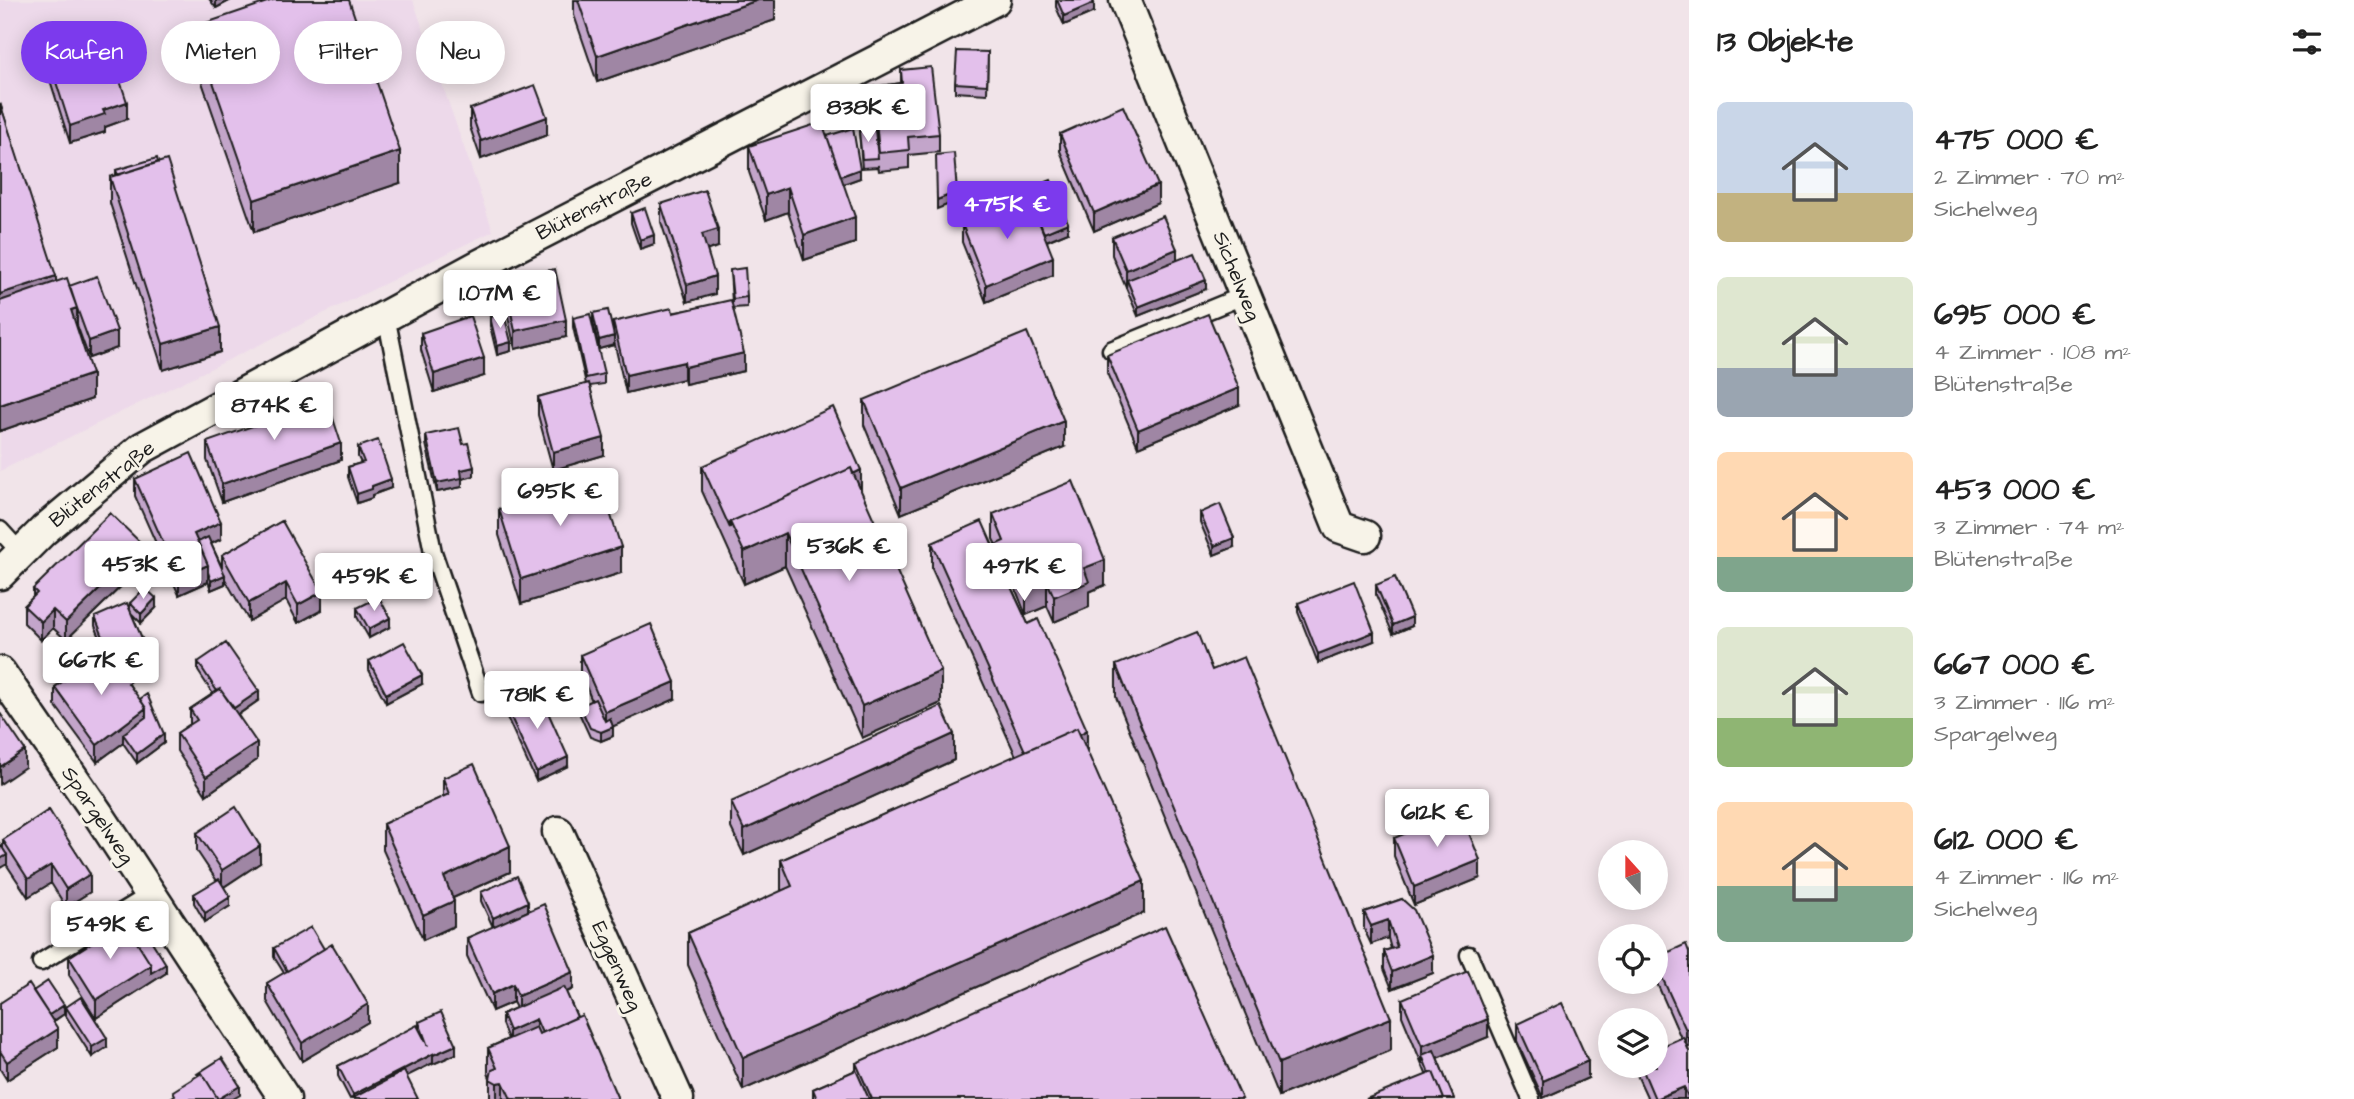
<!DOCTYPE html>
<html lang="de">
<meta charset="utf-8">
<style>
:root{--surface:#fff;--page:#f6f6f6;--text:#222;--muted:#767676;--accent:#7c3aed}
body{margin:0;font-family:"Architects Daughter",sans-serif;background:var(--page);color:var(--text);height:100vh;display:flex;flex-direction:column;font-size:26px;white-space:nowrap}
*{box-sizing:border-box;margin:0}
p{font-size:23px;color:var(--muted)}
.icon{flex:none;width:38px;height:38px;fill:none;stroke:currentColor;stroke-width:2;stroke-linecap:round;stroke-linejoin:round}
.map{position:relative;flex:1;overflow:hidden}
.side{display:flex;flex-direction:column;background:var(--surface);width:665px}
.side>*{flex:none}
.banner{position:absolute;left:21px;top:21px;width:665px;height:63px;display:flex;gap:14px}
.needle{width:46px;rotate:339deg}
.buttons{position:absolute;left:1598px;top:840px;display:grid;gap:14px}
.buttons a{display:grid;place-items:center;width:70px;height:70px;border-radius:50%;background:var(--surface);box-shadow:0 4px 18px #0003;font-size:35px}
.price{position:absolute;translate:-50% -60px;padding:0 16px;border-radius:7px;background:#fff;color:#222;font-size:23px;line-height:46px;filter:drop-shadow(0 2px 4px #0008)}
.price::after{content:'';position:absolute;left:50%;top:42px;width:21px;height:16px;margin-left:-10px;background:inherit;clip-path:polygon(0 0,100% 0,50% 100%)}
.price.on{background:var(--accent);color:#fff}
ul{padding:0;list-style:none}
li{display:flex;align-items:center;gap:21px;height:175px;padding:0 28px}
li span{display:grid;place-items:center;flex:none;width:196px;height:140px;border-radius:10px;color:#555}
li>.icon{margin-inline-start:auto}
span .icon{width:84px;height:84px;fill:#fffc;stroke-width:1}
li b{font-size:30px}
h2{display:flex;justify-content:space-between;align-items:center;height:84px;padding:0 28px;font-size:30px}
.tag{padding:0 24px;border-radius:32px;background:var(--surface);box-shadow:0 4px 18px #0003;font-size:24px;line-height:63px}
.tag.on{background:var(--accent);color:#fff}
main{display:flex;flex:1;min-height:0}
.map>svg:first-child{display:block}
.built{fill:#edd9ea}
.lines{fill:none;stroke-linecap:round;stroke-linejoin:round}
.service-casing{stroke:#1c1c1c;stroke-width:21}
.minor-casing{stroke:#1c1c1c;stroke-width:35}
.service{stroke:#f7f3e8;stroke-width:16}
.minor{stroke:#f7f3e8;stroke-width:30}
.wall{fill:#c3a5ca;stroke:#1c1c1c;stroke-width:2}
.shaded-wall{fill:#9f86a4;stroke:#1c1c1c;stroke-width:2}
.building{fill:#e3c0eb;stroke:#1c1c1c;stroke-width:2}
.labels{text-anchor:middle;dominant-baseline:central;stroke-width:6;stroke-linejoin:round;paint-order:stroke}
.street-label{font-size:21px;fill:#1c1c1c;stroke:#f7f3e8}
</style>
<main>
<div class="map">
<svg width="1689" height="1099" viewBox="0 0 1689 1099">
<rect width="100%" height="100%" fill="#f1e4e9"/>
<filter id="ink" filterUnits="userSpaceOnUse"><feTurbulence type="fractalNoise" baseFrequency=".0143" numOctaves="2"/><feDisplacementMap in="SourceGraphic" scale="14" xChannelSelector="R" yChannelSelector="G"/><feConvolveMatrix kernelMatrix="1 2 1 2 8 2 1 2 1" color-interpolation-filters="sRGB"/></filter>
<g filter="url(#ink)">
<path class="built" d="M0,0h413l80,231 -493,240z"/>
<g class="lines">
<g class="service-casing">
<path id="service" d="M386,316l47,236 48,141
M1111,350l134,-55
M0,530l21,23
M1469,955l62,144
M41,962l110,-68"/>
</g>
<g class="minor-casing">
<path id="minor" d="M1125,0l214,527 26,9
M0,574l44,-44 98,-82 338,-183 515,-265
M0,672l98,142 187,285
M558,832l120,267"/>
</g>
<use href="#service" class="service"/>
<use href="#minor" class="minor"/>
</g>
<path class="wall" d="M210,0h21l-15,8z
M574,0h201v20l-178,62 -23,-67z
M1056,0h36l2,12 -30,13 -8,-18z
M194,27l206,156 -146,49 -60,-173z
M988,52l-1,42 -32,-2v-9z
M50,63l77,56 -22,8v5l-35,11 -20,-63z
M901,70l38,64v18l-30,3v13l-30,3 -1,-6v2l-16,1 -3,-37 16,-1 -2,-26v-17l28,-4z
M0,103l56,179 13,4 48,62 -28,10 -12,-33 15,74 -92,32z
M470,109l77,26 -66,24 -11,-32z
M1060,134l98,69 -64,28 -34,-80z
M827,136l33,42 -17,6 12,59 -51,17 -16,-48 -22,8 -17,-48v-26z
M158,162l62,190 -57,18 -53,-167v-26l6,-2v-5z
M1023,191l45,41 -21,9 6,34 -67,27 -24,-60v-18l61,-24z
M661,204l57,43 -11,3 8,44 -28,8 -26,-80z
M631,213l23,31 -14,5 -9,-26z
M1112,237l65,23 29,29 -68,27 -26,-61z
M730,270l17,27v10l-14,1 11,63 -59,13 -1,-5 -58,14 -12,-52v4l-15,4 -6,-27v-9l20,22v-13l119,-19z
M504,280l62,57 -51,12 -11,-51z
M490,317l21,34 -14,4 -7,-29z
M573,318l31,56v10l-14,2 14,69 -51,15 -15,-55v-18l48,-13 -13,-57z
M421,333l63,43 -50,16 -13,-42z
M1107,355l132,50 -101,42 -31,-74z
M864,400l200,47 -163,67 -37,-89z
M426,435l37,9 11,32 -12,3v8l-25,5 -11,-48z
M207,442l134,18 -119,42 -15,-42z
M358,447l33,41 -19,7v3l-15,5 -9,-26v-10l13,-4 -3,-6z
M702,466l159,26 80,211 -79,35 -77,-172 -41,18 -42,-93z
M135,479l86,60 -10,5 11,23v-12l60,-34 40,89 -24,13 -12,-23 -37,21 -24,-42v5l-14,6 -3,-9v1l-29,13 -44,-99z
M499,509l122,64 -100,31 -22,-69z
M1200,513l34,34 -20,8 -14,-33z
M993,514l112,71 -16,7v15l-35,15 -7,-16 -21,9 -12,-30 -3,2 76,165 57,161 -401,177 -55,-125v-32l93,-41v-32l235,-104 -84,-187v-26l61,3 3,-1 -3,-6z
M144,564l-78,76 -13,-12 -12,12 -17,-17v-17l9,-9v-8z
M1376,585l36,41 -19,8 -17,-39z
M130,603l26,5 -15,15 -9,-9 12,38 -25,11 12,25 33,55 -27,20 -14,-20 -26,19 -42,-57v-18l51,-36 -11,-25v-9l35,-8z
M1298,603l76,38 -56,22 -20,-51z
M357,608l33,19 -21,11 -12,-21z
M580,655l95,44 -62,27v10l-12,5 -11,-4 -10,-22v-9l12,-5 -12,-29z
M369,661l53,23 -36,19 -17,-33z
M198,662l61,38 -21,15 19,45 -51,35 -29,-44v-18l13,-9v-15l23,-15 -15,-23z
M1116,665l96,5 179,380 -112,46 -163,-399z
M505,704l63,62 -32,15 -31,-68z
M954,760l-210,95 -13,-27v-26z
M443,778l67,94 -57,26 1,28 -31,14 -40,-90v-26l60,-27z
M49,810l41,82 -24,15 -15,-24 -23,14 -22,-33 -6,4v-24l3,5v-9z
M197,833l63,30 -36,24 6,19 -25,16 -11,-19v-9l23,-13 -20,-30z
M1394,838l86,40 -66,27 -20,-49z
M481,892l47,19 45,78 -7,4 11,24 41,82h-128v-21l-2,-5v-25l20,-9 -6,-15v-10l14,-6 -3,-6 -21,9 -25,-55v-18l26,-11 -12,-26z
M1402,899l31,74 -41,16 -8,-20v-18l7,-2 -3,-11 -17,6 -7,-15v-17z
M133,936l33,37 -70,45 -27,-43v-18z
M274,948l50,1 44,73 -66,39 -35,-60v-18l17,-10 -10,-16z
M1689,952v94l-2,1 2,52h-41l-11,-24v-9h19l25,-28 -25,-57v-23z
M33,991l31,23 -11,8 5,25 -51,33 -7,-11v-66z
M1402,999l86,38 -51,21 17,41 -28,-25 -24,-58z
M66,1007l41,40 -15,10 -26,-41z
M419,1022l37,32 -23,10v-1l-27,13 -56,23 -12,-23v-10l81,-38z
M1517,1024l71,54 -45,20 -26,-57z
M856,1063l386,36h-429v-10l43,-19z"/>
<path class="shaded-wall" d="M216,0h15l-15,8z
M758,0h17v20l-178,62v-26z
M1094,3v9l-30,13v-9z
M127,102v17l-22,8v5l-35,11v-17l33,-16z
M547,117v18l-66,24v-18z
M400,151v32l-146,49v-32z
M860,169v9l-25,9v-9z
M1158,185v18l-64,28v-18z
M788,187v25l-22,8v-25z
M957,192v9l-20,8v-9z
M855,217v26l-51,17v-25z
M1068,223v9l-27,11v-9z
M718,229v18l-16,5v-18z
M654,235v9l-14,5v-9z
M1177,249v18l-50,13 -1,8v-18z
M1053,257v18l-67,27v-17z
M56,276v25l-56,19v-26z
M715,276v18l-28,8v-17z
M1206,280v9l-68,27v-9z
M77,308v25l-6,-23z
M566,320v17l-51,12v-18z
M220,327v25l-57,18v-26z
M117,331v17l-28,10v-17z
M614,336v9l-15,4v-9z
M511,342v9l-14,4v-9z
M744,353v18l-59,13v-17z
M484,358v18l-50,16v-18z
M684,362v17l-58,14v-18z
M92,374v25l-92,32v-26z
M1239,388v17l-101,42v-17z
M1064,421v26l-163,67v-26z
M604,438v17l-51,15v-18z
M341,443v17l-119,42v-18z
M474,467v9l-12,3v8l-25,5v-9l24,-13z
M861,470v26l-128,31z
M391,479v9l-19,7v3l-15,5v-9l15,-8z
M221,522v17l-23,11 -4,-16z
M785,533v33l-41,18v-32z
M1234,538v9l-20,8v-9z
M144,546v18l-78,76v-18z
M621,547v26l-100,31v-25z
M1014,560v25l-13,6v-26z
M1105,560v25l-16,7v15l-35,15v-25l30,-29z
M208,565v17l-29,13v-17z
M225,575v9l-14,6v-9z
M1047,581v25l-21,9v-25z
M286,583v17l-37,21v-18z
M322,592v18l-24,13v-18z
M156,598v10l-15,15v-9z
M53,610v18l-12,12v-18z
M1412,617v9l-19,8v-9z
M390,618v9l-21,11v-9z
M1374,632v9l-56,22v-9z
M144,643v9l-32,14v-9z
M941,671v32l-79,35v-32z
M422,675v9l-36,19v-9z
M675,682v17l-70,31v-18z
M259,691v9l-29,20v-9z
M146,708v18l-23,8v9l-26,19v-17z
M613,727v9l-12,5v-9z
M1087,730v26l-59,1z
M164,734v9l-27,20v-9z
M954,734v26l-210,95v-25z
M257,743v17l-51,35v-18z
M25,750v17l-25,17v-17z
M568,757v9l-32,15v-9z
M260,846v17l-38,25v-18z
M510,846v26l-66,30v-25z
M7,855v9l-7,4v-9z
M1480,860v18l-66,27v-18z
M51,865v18l-23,14v-18z
M90,874v18l-24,15v-18z
M1144,881v32l-401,177v-32z
M230,897v9l-25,16v-9z
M454,901v25l-31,14v-25z
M528,902v9l-35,16v-9z
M1388,920v18l-17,6v-18z
M1433,955v18l-41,16v-17z
M166,964v9l-70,45v-18l55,-35z
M573,972v17l-55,25v-18z
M513,984v18l-21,9v-17z
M368,1004v18l-66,39v-18z
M64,1005v9l-18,12v-9z
M1391,1018v32l-112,46v-33z
M536,1019v9l-27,12v-9z
M1488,1019v18l-63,26 -3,-8v9v-18z
M1689,1028v18l-3,2v-18z
M58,1029v18l-51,33v-18z
M107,1038v9l-15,10v-10z
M456,1045v9l-23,10v-9z
M433,1054v9l-71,36h-9v-4z
M1588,1061v17l-45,20v-17z
M503,1082v17h-6v-16z
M240,1086v9l-7,4h-15z
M1684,1087v12h-27z"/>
<path class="building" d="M273,0h76l51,151 -146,49 -60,-173z
M578,0h180l-161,56z
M1057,0h35l2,3 -30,13z
M108,44l19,58 -24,8 2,4 -35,12 -20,-63z
M957,51l31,1 -1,33 -32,-2z
M931,67l8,67 -31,3 1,13 -30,3 -6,-66 29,-4 -1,-13z
M535,85l12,32 -66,24 -11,-32z
M0,103l56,173 -56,18z
M1123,106l35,79 -64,28 -34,-79z
M822,122l33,95 -51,18 -16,-48 -22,8 -17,-49z
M853,128l7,41 -19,7 -14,-40z
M875,130l3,28 -16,1 -3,-28z
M954,153l3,39 -20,8 -1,-45z
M157,158l1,4 -40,13 -2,-5z
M167,160l53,167 -57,17 -53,-167z
M1051,180l17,43 -24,10 -15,-36 -3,1 -3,-7z
M705,190l13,39 -16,5 13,42 -28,9 -26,-81z
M1029,197l24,60 -67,28 -24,-61z
M645,208l9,27 -14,5 -9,-27z
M1163,216l14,33 -51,21 -14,-33z
M1195,253l11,27 -68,27 -11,-27z
M745,268l2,29 -14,2 -3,-29z
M555,269l11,51 -51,11 -11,-51z
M97,276l20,55 -28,10 -20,-55z
M67,278l10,30 -6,2 21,64 -92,31v-104z
M731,300l13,53 -59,14 -1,-5 -58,13 -13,-53 59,-14 1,5z
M608,310l6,26 -15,4 -6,-27z
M504,314l7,28 -14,4 -7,-29z
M590,314l14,60 -18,4 -13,-60z
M1208,314l31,74 -101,42 -31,-75z
M470,316l14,42 -50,16 -13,-41z
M1027,332l37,89 -163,67 -37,-88z
M589,383l15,55 -51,14 -15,-55z
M327,400l14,43 -119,41 -15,-42z
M833,407l28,63 -8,4 -2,-6 -121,54v6l-28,-62z
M459,428l4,16 5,-1 6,24 -13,3 1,8 -25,5 -11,-48z
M378,440l13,39 -19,7v3l-15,5 -9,-27 16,-5 -6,-15z
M191,453l30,69 -27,12 14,31 -29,13 -44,-99z
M851,468l90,203 -79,35 -77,-173 -41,19 -14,-30z
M599,478l22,69 -100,32 -22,-70z
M1073,481l32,79 -21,8 5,14 -35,15 -7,-16 -21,9 -12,-30 -13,5 27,59 10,-5 49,111 -7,4 -3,-6 -52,23 -93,-208 50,-22 11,25 11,-5 -11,-27z
M1220,504l14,34 -20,8 -14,-33z
M110,513l34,33 -78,76 -13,-12 -12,12 -17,-16 13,-13 -4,-4z
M282,521l40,71 -24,13 -12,-22 -37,20 -27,-48z
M208,537l17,38 -14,6 -3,-9v-7l-10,-23z
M1395,577l17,40 -19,8 -17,-40z
M1354,581l20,51 -56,22 -20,-51z
M145,588l11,10 -15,16 -11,-11z
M379,597l11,21 -21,11 -12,-21z
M127,603l17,40 -30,13 -6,-7 -13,-32z
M651,624l24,58 -70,30 -25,-57z
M1197,632l15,38 32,-13 147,361 -112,45 -163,-398z
M404,642l18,33 -36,19 -17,-33z
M226,643l33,48 -25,17 -14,-19 -3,2 -19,-29z
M109,649l22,31 -3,3 18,25 -49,37 -42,-58z
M220,689l37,54 -51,34 -29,-44 20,-13 -7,-11z
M538,690l30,67 -32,15 -31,-68z
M147,694l17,40 -27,20 -14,-20 23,-17v-9l-6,-9z
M595,699l10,22 5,-3 3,9 -12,5 -11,-4 -10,-22z
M941,706l13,28 -210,96 -13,-28z
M0,713l25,37 -25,17z
M1077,728l67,153 -401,177 -55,-125 104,-47 -11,-26z
M474,764l36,82 -66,31 10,24 -31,14 -40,-91 66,-30 -6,-16z
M236,807l24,39 -38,24 -25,-37z
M49,810l41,64 -24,15 -15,-24 -23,14 -25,-39z
M1460,811l20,49 -66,27 -20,-49z
M0,844l7,11 -7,4z
M517,876l11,26 -35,16 -12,-26z
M219,879l11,18 -25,16 -11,-19z
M1402,899l12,11 19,45 -41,17 -8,-21 13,-4 -9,-27 -17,6 -7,-14z
M544,904l29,68 -55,24 -5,-12 -21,10 -25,-56z
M124,922l27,43 -55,35 -27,-43z
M1165,926l77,173h-370l-16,-36z
M311,927l13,22 -37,22 -13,-23z
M144,929l22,35 -15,9v-8l-18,-29z
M332,944l36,60 -66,39 -35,-60z
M1686,944l3,8v76l-3,2 -30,-66v-6z
M1468,971l20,48 -66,27 -20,-47z
M48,981l16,24 -15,10 -16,-24z
M29,984l29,45 -51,33 -7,-11v-48z
M564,987l13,30 -35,16 -6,-14 -27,12 -7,-17z
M81,997l26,41 -15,9 -26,-40z
M1562,1003l26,58 -45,20 -26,-57z
M441,1012l15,33 -23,10v-1l-80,41 -15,-29 79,-41 11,21 -9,-24z
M582,1015l36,84h-107l-8,-17 -6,1 -7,-4 2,-9 5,-2 -9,-20 48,-21 3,7z
M1683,1037l6,14v48l-5,-12 -29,12 -14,-33h15v-17z
M1434,1050l20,49h-10l-11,-27 -4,1 -7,-18z
M222,1058l18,28 -22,13 -16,-26 -4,2 -1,-1z
M856,1070l13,29h-52l-4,-10z
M404,1071l14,28h-67z
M1433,1072l11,27h-78z
M202,1073l16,26h-49l6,-4 -2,-4z"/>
</g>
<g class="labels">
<g class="street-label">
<text transform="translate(594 206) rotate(-27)">Blütenstraße</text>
<text transform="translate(1237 276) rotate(68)">Sichelweg</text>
<text transform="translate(102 484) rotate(-38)">Blütenstraße</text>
<text transform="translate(98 815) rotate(56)">Spargelweg</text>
<text transform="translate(617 966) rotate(66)">Eggenweg</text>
</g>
</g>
</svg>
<div class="buttons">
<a><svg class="needle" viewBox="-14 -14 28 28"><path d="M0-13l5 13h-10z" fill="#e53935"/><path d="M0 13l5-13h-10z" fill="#767676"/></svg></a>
<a><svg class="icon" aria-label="locate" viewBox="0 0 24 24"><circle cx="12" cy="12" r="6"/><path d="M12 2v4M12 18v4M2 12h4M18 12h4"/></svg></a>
<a><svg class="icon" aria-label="layers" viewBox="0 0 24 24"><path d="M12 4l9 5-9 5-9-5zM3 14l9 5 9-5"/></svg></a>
</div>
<b class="price" style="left:868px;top:144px">838K €</b>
<b class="price on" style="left:1007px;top:241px">475K €</b>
<b class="price" style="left:500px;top:330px">1.07M €</b>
<b class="price" style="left:274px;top:442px">874K €</b>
<b class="price" style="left:560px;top:528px">695K €</b>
<b class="price" style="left:849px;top:583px">536K €</b>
<b class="price" style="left:143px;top:601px">453K €</b>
<b class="price" style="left:1024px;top:603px">497K €</b>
<b class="price" style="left:374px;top:613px">459K €</b>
<b class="price" style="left:101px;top:697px">667K €</b>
<b class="price" style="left:537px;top:731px">781K €</b>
<b class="price" style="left:1437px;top:849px">612K €</b>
<b class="price" style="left:110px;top:961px">549K €</b>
<div class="banner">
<a class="tag on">Kaufen</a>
<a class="tag">Mieten</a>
<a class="tag">Filter</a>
<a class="tag">Neu</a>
</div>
</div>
<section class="side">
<h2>13 Objekte<svg class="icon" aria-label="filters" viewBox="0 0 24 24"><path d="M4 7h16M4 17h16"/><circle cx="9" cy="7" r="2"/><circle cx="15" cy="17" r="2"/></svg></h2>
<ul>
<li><span style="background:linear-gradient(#c9d6e8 65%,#c2b280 0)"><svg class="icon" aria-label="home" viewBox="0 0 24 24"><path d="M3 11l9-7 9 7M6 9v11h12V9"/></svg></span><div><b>475 000 €</b><p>2 Zimmer · 70 m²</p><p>Sichelweg</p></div></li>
<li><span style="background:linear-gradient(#dfe7d0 65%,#9aa5b1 0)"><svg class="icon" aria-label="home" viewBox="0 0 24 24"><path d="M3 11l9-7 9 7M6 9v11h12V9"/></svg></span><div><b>695 000 €</b><p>4 Zimmer · 108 m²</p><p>Blütenstraße</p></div></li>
<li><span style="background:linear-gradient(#ffd9b3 75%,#7fa58c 0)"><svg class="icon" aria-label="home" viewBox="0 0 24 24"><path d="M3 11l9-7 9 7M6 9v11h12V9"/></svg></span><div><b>453 000 €</b><p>3 Zimmer · 74 m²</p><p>Blütenstraße</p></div></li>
<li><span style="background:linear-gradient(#dfe7d0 65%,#8fb573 0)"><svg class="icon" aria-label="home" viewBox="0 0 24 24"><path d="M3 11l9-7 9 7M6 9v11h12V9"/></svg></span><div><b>667 000 €</b><p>3 Zimmer · 116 m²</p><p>Spargelweg</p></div></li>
<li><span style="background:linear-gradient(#ffd9b3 60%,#7fa58c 0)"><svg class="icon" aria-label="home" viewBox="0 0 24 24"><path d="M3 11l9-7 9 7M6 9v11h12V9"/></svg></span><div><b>612 000 €</b><p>4 Zimmer · 116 m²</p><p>Sichelweg</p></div></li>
</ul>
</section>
</main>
